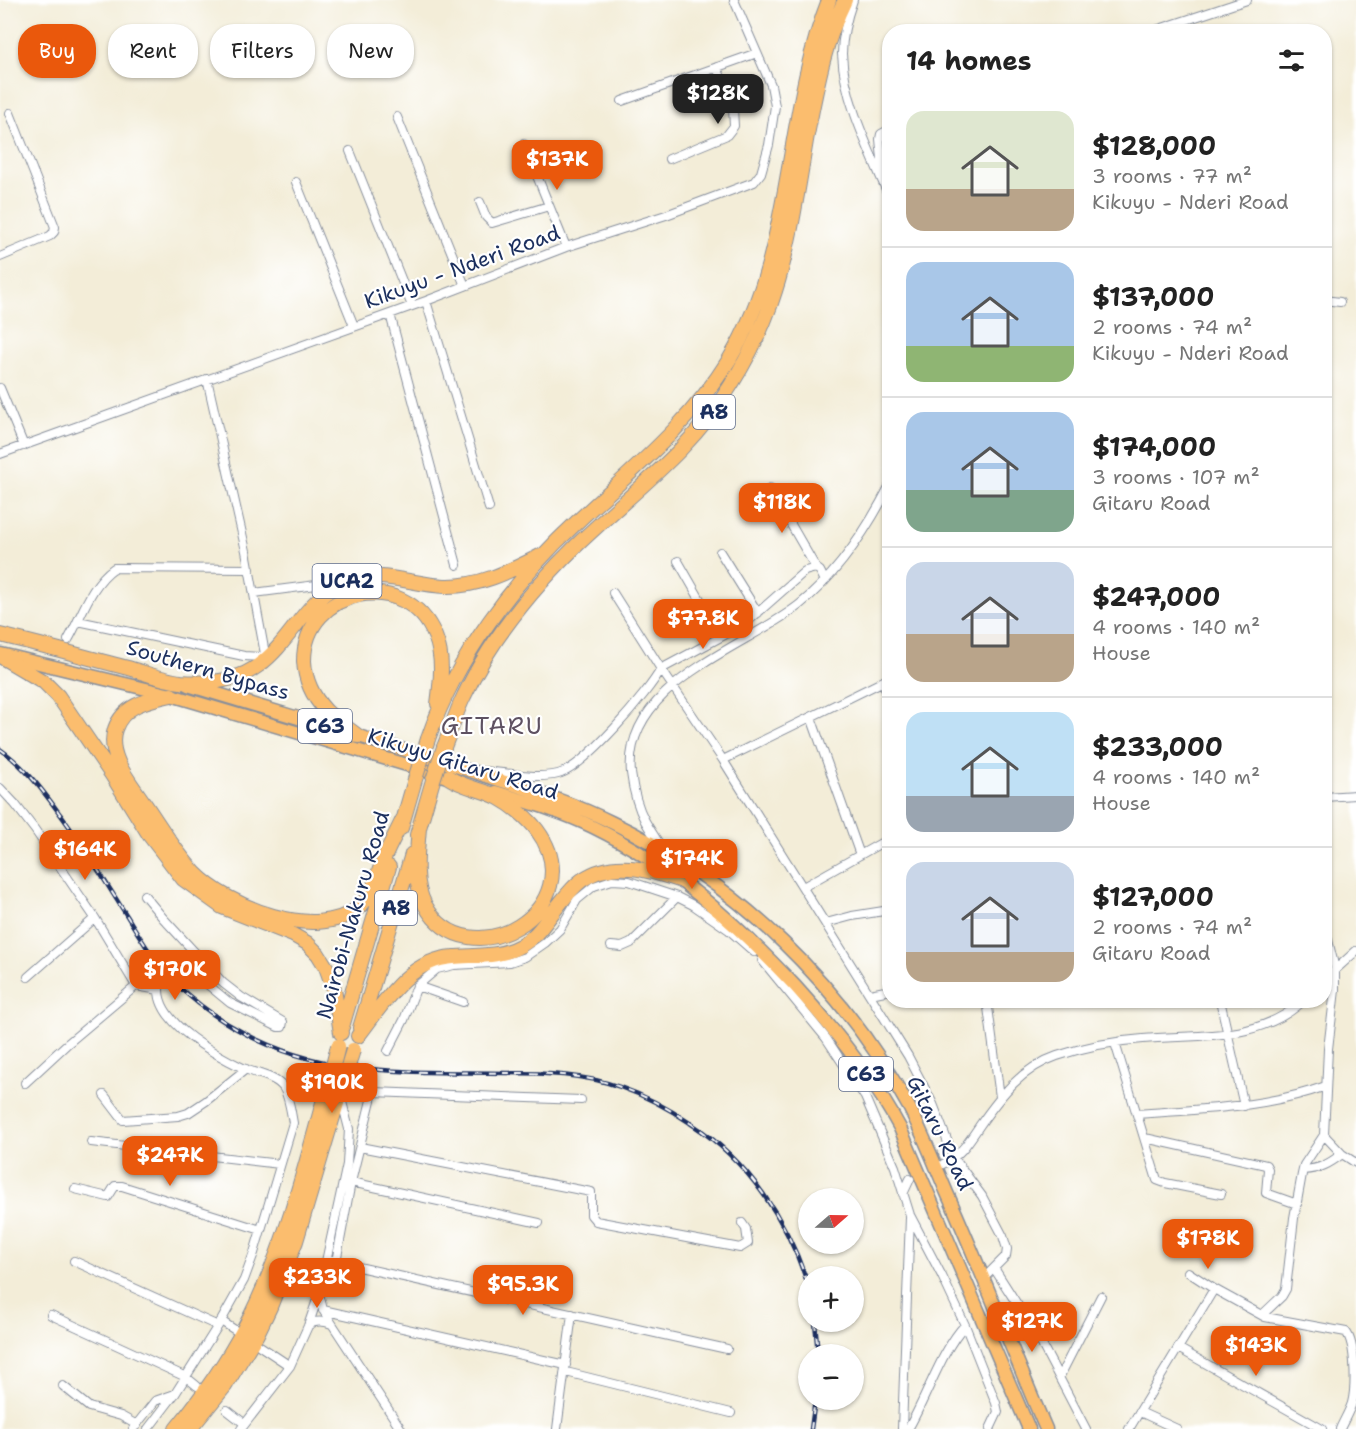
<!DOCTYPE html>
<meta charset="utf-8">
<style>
:root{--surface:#fff;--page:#f2f2f2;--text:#222;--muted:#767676;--line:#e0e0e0;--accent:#ea580c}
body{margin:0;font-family:"Shantell Sans",sans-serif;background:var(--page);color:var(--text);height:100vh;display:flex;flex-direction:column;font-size:22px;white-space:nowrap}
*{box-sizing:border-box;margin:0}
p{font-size:20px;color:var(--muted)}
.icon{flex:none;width:33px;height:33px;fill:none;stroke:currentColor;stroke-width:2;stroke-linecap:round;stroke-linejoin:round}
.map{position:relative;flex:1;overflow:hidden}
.panel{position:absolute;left:882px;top:24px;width:450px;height:984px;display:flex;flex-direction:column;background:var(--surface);border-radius:24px;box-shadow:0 2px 4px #0004}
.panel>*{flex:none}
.banner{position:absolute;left:18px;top:24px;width:570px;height:54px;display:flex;gap:12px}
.needle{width:39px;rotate:70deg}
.controls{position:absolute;left:798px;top:1188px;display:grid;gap:12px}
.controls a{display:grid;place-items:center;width:66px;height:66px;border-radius:50%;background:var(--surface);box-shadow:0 2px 4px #0004;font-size:30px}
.price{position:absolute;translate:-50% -51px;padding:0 14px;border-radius:12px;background:var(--accent);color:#fff;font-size:20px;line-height:39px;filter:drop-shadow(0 2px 3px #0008)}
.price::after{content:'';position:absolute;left:50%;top:36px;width:18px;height:14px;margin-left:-9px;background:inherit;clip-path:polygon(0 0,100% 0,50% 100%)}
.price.current{background:#222;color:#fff}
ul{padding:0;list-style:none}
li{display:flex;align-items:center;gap:18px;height:150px;padding:0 24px}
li+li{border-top:2px solid var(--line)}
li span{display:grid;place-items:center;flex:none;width:168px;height:120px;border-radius:18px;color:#555}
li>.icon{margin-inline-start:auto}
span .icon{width:72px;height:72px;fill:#fffc;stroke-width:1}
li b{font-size:26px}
h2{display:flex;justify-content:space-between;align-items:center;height:72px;padding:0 24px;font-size:26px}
.chip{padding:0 21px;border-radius:24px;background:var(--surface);box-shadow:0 2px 4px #0004;font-size:21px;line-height:54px}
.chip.current{background:var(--accent);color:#fff}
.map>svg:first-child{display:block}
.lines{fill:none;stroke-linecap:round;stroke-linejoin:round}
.street-casing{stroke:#878e9b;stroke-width:10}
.primary-casing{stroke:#878e9b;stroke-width:15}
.highway-casing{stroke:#878e9b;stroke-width:16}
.street{stroke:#fff;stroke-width:8}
.primary{stroke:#fbbd6e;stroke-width:12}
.highway{stroke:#fbbd6e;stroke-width:14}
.rail-casing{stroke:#1b2f5e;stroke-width:4.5}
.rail{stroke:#fff;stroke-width:2;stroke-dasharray:7;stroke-linecap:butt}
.highway-bridge-casing{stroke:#878e9b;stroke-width:16;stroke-linecap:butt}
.highway-bridge{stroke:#fbbd6e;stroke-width:14}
.labels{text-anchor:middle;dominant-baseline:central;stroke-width:4.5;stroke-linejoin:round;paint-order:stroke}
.shield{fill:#fff;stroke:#5f6d8e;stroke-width:1.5}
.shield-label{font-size:20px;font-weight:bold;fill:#1b2f5e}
.street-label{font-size:21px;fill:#1b2f5e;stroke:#fff}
.quarter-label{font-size:24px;letter-spacing:1.5px;fill:#5e5162;stroke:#fff}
</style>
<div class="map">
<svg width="1356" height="1429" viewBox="0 0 1356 1429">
<rect width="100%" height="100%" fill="#fff"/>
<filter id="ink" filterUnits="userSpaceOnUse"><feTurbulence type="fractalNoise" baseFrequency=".0167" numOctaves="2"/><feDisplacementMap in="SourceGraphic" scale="12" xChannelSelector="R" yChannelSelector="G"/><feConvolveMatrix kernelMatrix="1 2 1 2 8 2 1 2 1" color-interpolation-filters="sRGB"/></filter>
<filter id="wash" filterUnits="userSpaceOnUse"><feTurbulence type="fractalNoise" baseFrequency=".008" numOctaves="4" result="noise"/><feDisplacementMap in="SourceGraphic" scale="24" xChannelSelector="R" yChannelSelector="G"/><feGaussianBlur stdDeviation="1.35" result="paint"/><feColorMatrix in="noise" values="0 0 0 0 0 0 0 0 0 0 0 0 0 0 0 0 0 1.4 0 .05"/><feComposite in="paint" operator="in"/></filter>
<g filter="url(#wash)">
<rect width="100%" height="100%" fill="#f3edd8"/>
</g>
<g filter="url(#ink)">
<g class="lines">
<g class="street-casing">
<path id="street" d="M853,0c-6,17 -11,36 -11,54 2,48 30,101 48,145
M1150,32l97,-32
M622,101l135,-48
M397,117l68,169
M524,144l42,103
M350,151l62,155
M669,159l58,-24 7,-9 -1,-17 -16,-42
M884,179l-4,-40 1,-5 9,-5
M296,182l58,144
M480,202l6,15 6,6 57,-17
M0,257l50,-21 4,-4 1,-5 -45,-114
M1324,300l16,2
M426,301l63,207
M390,314l67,251
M0,388l24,58
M0,454l426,-153 140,-54 100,-32 88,-33 7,-9 8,-28 6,-39 -4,-21 -37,-85
M770,488l46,80
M720,552l38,61
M678,561l43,75
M254,593l70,-9
M613,593l48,76 62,91 185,296 25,48 21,54 28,38 21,40 4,13 -1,7 -21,21
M78,621l166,35 17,1 4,-3 -19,-103 -39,-172
M68,640c14,-24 22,-55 46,-72l136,1
M883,681l7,23
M811,717l49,138
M723,760l167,-82
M484,771c22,2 54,8 74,3 26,-6 91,-82 103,-105l84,-45 60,-53 11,-3 4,3 5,10
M0,788l15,16 20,26 60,88 41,68 23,4
M1324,797l32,-2
M662,848c-6,-9 -12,-18 -17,-27 -8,-15 -12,-32 -14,-48 -8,-89 112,-124 168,-168 40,-32 68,-75 91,-120
M803,887l87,-49
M144,895l19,23 60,65 18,14 42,25 -1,5h-4l-48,-24 -34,-28 -18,-11 -8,1c-6,7 -11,16 -11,25 0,35 59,66 86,79 12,5 29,7 38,18 6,8 8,26 10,36l-39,130 -10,27 -23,41
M826,923l26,-7 38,-6
M611,946l11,1 9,-4 46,-46
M762,960l64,78 39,59 30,70 15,48 32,61 23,49 31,78 2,9 -8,17
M28,977l67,-59
M1324,980l32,-29
M417,986l46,16
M870,994l20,-4
M987,1000l13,97
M1220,1000l24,106
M1115,1043l42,137 8,3 56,11
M388,1051l16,-31 13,-34 20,-17 17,-4 56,-3 15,-5 20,-14 15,-14 17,-29 17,-14 18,-6 17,1 48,16 16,8 36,25 25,22
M25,1083l41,-38 70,-59
M104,1095l19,25 55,-4 10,-3 18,-12 40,-32
M1138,1114c64,-5 127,-6 188,-28
M1324,1135l18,19 14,9
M1145,1138l121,27 2,4 -2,24 31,11
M91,1142l189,22
M360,1147l231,45v23l5,6 144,27 8,-5 -2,-14 -4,-6
M943,1164c18,-9 26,-23 37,-39 21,-30 42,-57 77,-69 27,-9 58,-15 86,-17 56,-5 117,3 161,-39
M1303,1170c17,-1 26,-6 39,-16
M351,1182l188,41
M75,1189l33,8 7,-11h7l139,44
M903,1194l7,-15
M327,1258l9,4 391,87
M74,1261l144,65
M336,1262l15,-80 22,-90 208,8
M994,1268l44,69 48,92
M1188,1272l26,17
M319,1294l4,16 78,119
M323,1310l243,55
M51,1315l135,62 11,9
M1262,1315l20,-19 4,-7 8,-71 8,-44 2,-9 20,-30 4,-86 7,-59v-21l-11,-45
M308,1326c7,-7 16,-5 24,-2
M260,1346l30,20
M1178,1348l144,81
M566,1372l165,41
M1060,1376l41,-80
M63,1386l26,21 32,9 16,9
M227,1410l18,14
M1140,1412l37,17
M133,1429l22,-28 20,-7 46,-73 14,9
M148,1429l26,-34
M241,1429l49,-63 18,-40 11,-32 28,-130 2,-35 -8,-31
M557,1429l15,-115
M902,1429l8,-212
M908,1429c18,-30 34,-80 57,-104
M1129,1429l85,-140 51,28 81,15c10,12 10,56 6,71 -3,9 -8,17 -12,26"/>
</g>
<g class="primary-casing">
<path id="primary" d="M1,654l170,41 273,81
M188,685c95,29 191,56 286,87 46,15 93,28 137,50 126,60 233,165 299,287 14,27 25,56 37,84 35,78 65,158 99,236
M495,792c33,10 68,20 98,35 80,39 142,95 202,159 40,44 77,90 105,142l129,301"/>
</g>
<g class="highway-casing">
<path id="highway" d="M0,635c43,10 85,22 128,33 17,5 35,12 53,14 26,2 56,0 78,-17 33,-24 48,-69 87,-84 33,-12 67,4 99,5 34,1 65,-15 95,-30
M0,656l44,26 14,14 54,79 38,61 33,43 39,28 71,28 14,8 11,11 8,13 8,22 7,44
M171,695c-22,5 -47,9 -56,34 -9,26 15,53 29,74 16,23 31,49 51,70 33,34 121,69 163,35 16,-13 19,-34 27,-52 5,-12 12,-24 18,-37
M358,736c-10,-8 -23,-16 -32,-25 -13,-14 -21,-31 -22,-50 0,-74 103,-94 131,-25 9,21 6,45 3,68
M428,739c28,-82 86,-159 150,-218 55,-52 110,-95 151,-161 66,-109 54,-244 100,-360
M444,747c7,-17 12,-35 20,-51 27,-58 68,-107 113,-151 54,-52 115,-95 154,-160 18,-29 34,-61 44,-94 16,-50 23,-104 32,-156 9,-45 17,-93 38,-135
M401,828l15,-52
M419,828c-2,25 -6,55 6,77 43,78 170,3 112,-75 -9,-12 -25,-25 -38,-32 -16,-9 -35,-10 -51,-21
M417,835l16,-55
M342,1027l47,-160
M360,1028l52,-174
M358,1036c25,-32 50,-76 95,-79 22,-2 46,1 67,-11 15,-8 24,-22 34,-35 9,-11 17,-23 28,-31 32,-22 67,-10 100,1
M176,1429c26,-32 50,-66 69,-102 40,-76 61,-164 84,-246
M190,1429l35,-43 32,-52 13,-27 26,-66 47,-158"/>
</g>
<use href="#street" class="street"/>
<use href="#primary" class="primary"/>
<use href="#highway" class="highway"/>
<g class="rail-casing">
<path id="rail" d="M0,749c23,16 41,39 57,61 26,34 47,70 70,106 13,21 27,45 45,64 20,20 47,40 72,53 81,45 172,38 262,40 38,0 78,1 114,14 26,9 48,21 70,36 59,38 97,97 118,162
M815,1322l3,32
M811,1429l4,-29"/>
</g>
<use href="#rail" class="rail"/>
<g class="highway-bridge-casing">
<path id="highway-bridge" d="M416,776l12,-37
M433,780l11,-33
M329,1081l9,-35
M343,1083l10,-33"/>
</g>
<use href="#highway-bridge" class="highway-bridge"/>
</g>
</g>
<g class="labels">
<g class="shield">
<rect x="693" y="395" width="42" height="34" rx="4.5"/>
<rect x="312.5" y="564" width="69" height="34" rx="4.5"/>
<rect x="298" y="709" width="54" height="34" rx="4.5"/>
<rect x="375" y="891" width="42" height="34" rx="4.5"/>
<rect x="839" y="1057" width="54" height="34" rx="4.5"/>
</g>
<g class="shield-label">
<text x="714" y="412">A8</text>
<text x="347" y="581">UCA2</text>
<text x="325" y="726">C63</text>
<text x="396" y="908">A8</text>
<text x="866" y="1074">C63</text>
</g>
<g class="street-label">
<text transform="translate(462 267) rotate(-20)">Kikuyu - Nderi Road</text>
<text transform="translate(208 670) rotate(16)">Southern Bypass</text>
<text transform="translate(463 764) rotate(17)">Kikuyu Gitaru Road</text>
<text transform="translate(353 915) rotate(-74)">Nairobi-Nakuru Road</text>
<text transform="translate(940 1133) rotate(64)">Gitaru Road</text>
</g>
<g class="quarter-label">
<text x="492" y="726">GITARU</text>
</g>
</g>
</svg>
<div class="controls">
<a><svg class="needle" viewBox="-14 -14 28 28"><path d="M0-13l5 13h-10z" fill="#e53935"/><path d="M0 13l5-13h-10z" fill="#767676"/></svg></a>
<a>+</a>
<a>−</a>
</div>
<b class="price current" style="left:718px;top:125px">$128K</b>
<b class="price" style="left:557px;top:191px">$137K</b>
<b class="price" style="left:782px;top:534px">$118K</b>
<b class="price" style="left:703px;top:650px">$77.8K</b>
<b class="price" style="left:85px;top:881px">$164K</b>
<b class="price" style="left:692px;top:890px">$174K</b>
<b class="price" style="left:175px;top:1001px">$170K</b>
<b class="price" style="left:332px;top:1114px">$190K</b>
<b class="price" style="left:170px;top:1187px">$247K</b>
<b class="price" style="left:1208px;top:1270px">$178K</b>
<b class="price" style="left:317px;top:1309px">$233K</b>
<b class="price" style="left:523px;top:1316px">$95.3K</b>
<b class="price" style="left:1032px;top:1353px">$127K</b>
<b class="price" style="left:1256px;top:1377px">$143K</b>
<div class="banner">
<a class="chip current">Buy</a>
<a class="chip">Rent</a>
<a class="chip">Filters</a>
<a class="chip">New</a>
</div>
<section class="panel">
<h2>14 homes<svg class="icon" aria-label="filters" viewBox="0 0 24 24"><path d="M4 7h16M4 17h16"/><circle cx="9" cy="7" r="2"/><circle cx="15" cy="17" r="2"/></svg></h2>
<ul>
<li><span style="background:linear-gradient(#dfe7d0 65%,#b9a48a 0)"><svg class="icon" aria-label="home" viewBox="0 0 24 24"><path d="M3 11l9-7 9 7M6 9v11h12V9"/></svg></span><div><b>$128,000</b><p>3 rooms · 77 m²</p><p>Kikuyu - Nderi Road</p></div></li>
<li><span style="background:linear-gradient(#a9c7e8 70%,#8fb573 0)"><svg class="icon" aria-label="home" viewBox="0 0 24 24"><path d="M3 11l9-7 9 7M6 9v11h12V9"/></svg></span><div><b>$137,000</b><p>2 rooms · 74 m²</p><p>Kikuyu - Nderi Road</p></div></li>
<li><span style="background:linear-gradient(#a9c7e8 65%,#7fa58c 0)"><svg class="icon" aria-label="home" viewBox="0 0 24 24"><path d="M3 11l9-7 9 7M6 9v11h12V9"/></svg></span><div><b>$174,000</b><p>3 rooms · 107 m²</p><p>Gitaru Road</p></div></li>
<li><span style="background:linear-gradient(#c9d6e8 60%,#b9a48a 0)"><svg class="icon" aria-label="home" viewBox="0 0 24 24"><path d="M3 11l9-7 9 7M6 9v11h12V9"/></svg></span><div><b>$247,000</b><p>4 rooms · 140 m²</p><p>House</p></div></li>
<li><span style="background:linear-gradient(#bfe0f5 70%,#9aa5b1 0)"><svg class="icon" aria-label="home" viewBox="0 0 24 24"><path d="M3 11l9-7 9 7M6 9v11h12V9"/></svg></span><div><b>$233,000</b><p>4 rooms · 140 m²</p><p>House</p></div></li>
<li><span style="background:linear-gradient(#c9d6e8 75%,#b9a48a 0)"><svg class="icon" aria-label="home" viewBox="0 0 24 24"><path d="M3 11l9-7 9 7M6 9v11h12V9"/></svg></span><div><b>$127,000</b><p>2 rooms · 74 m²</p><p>Gitaru Road</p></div></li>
</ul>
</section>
</div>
